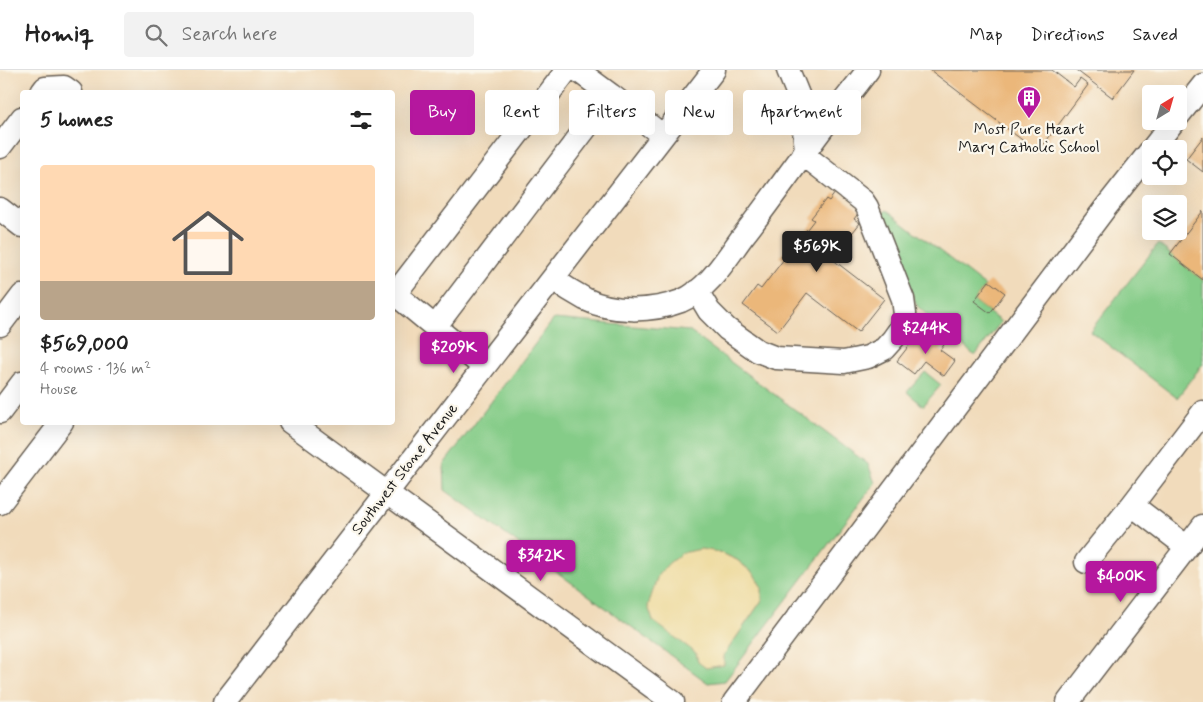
<!DOCTYPE html>
<meta charset="utf-8">
<style>
:root{--surface:#fff;--page:#f2f2f2;--text:#222;--muted:#767676;--line:#e0e0e0;--accent:#b5179e}
body{margin:0;font-family:Mynerve,sans-serif;background:var(--page);color:var(--text);height:100vh;display:flex;flex-direction:column;font-size:19px;white-space:nowrap}
*{box-sizing:border-box;margin:0}
p{font-size:16px;color:var(--muted)}
.icon{flex:none;width:28px;height:28px;fill:none;stroke:currentColor;stroke-width:2;stroke-linecap:round;stroke-linejoin:round}
.map{position:relative;flex:1;overflow:hidden}
.side{position:absolute;left:20px;top:20px;width:375px;height:335px;display:flex;flex-direction:column;background:var(--surface);border-radius:5px;box-shadow:0 5px 20px #0002}
.side>*{flex:none}
.guide{position:absolute;left:410px;top:20px;width:475px;height:45px;display:flex;gap:10px}
.needle{width:32px;rotate:37deg}
.buttons{position:absolute;left:1142px;top:15px;display:grid;gap:10px}
.buttons a{display:grid;place-items:center;width:45px;height:45px;border-radius:5px;background:var(--surface);box-shadow:0 5px 20px #0002;font-size:25px}
.price{position:absolute;translate:-50% -42px;padding:0 11px;border-radius:5px;background:var(--accent);color:#fff;font-size:16px;line-height:32px;filter:drop-shadow(0 1px 2px #0008)}
.price::after{content:'';position:absolute;left:50%;top:30px;width:15px;height:11px;margin-left:-8px;background:inherit;clip-path:polygon(0 0,100% 0,50% 100%)}
.price.current{background:#222;color:#fff}
ul{padding:0;list-style:none}
li{display:grid;align-content:center;gap:10px;height:265px;padding:0 20px}
li span{display:grid;place-items:center;height:155px;border-radius:5px;color:#555}
li>.icon{margin-inline-start:auto}
span .icon{width:90px;height:90px;fill:#fffc;stroke-width:1}
li b{font-size:21px}
h2{display:flex;justify-content:space-between;align-items:center;height:60px;padding:0 20px;font-size:21px}
.tag{padding:0 18px;border-radius:5px;background:var(--surface);box-shadow:0 5px 20px #0002;font-size:18px;line-height:45px}
.tag.current{background:var(--accent);color:#fff}
header{display:flex;align-items:center;gap:30px;box-sizing:border-box;height:70px;padding:0 25px;background:var(--surface);border-bottom:1px solid var(--line)}
header strong{font-size:24px}
nav{display:flex;gap:28px;margin-inline-start:auto;font-size:18px}
.search{width:350px;height:45px;background:var(--page);display:flex;align-items:center;gap:12px;box-sizing:border-box;padding:0 18px;border-radius:5px;color:var(--muted);font-size:19px}
.map>svg:first-child{display:block}
.green{fill:#85cc88;stroke:#507452;fill-rule:evenodd}
.sand{fill:#eeda9e;stroke:#857b5d}
.building{fill:#ebb77a}
.lines{fill:none;stroke-linecap:round;stroke-linejoin:round}
.minor-casing{stroke:#675f54;stroke-width:25}
.minor{stroke:#fff;stroke-width:22}
.labels{text-anchor:middle;dominant-baseline:central;stroke-width:4.5;stroke-linejoin:round;paint-order:stroke}
.poi-label{font-size:16px;fill:#1c1c1c;stroke:#fbf7ec}
.street-label{font-size:16px;fill:#1c1c1c;stroke:#fbf7ec}
</style>
<header>
<strong>Homiq</strong>
<div class="search"><svg class="icon" aria-label="search" viewBox="0 0 24 24"><circle cx="10" cy="10" r="6"/><path d="M15 15l6 6"/></svg>Search here</div>
<nav><a>Map</a><a>Directions</a><a>Saved</a></nav>
</header>
<div class="map">
<svg width="1203" height="632" viewBox="0 0 1203 632">
<rect width="100%" height="100%" fill="#fbf7ec"/>
<filter id="ink" filterUnits="userSpaceOnUse"><feTurbulence type="fractalNoise" baseFrequency=".02" numOctaves="2"/><feDisplacementMap in="SourceGraphic" scale="10" xChannelSelector="R" yChannelSelector="G"/><feConvolveMatrix kernelMatrix="1 2 1 2 8 2 1 2 1" color-interpolation-filters="sRGB"/></filter>
<filter id="wash" filterUnits="userSpaceOnUse"><feTurbulence type="fractalNoise" baseFrequency=".0096" numOctaves="4" result="noise"/><feDisplacementMap in="SourceGraphic" scale="20" xChannelSelector="R" yChannelSelector="G"/><feGaussianBlur stdDeviation="1.12" result="paint"/><feColorMatrix in="noise" values="0 0 0 0 0 0 0 0 0 0 0 0 0 0 0 0 0 1.4 0 .05"/><feComposite in="paint" operator="in"/></filter>
<g filter="url(#wash)">
<rect width="100%" height="100%" fill="#f1dbbb"/>
<path class="green" d="M887,140l98,76 -11,15 27,21 -26,34 -58,-50 -37,-91z
M1158,174l45,36v84l-26,34 -87,-67z
M554,249l135,12 179,133 7,19 -150,198 -17,2 -263,-193 -1,-26zM719,482l18,8 17,14 8,26 -38,55 -26,7 -1,-9z
M925,302l16,13 -18,21 -16,-14z"/>
<path class="sand" d="M701,479l18,3 18,8 17,14 8,14v12l-38,55v10l-18,3 -8,-6 -2,-9 -43,-32 -5,-15 10,-31 11,-12 13,-10z"/>
<g id="blocks">
<path class="building" d="M930,0h122l22,17 6,-8 8,6 -50,67z
M1076,0h58l-21,28z
M1203,67v35l-17,-13z
M835,123l25,18 -6,8 6,4 -28,36 52,40 -26,33 -51,-39 -29,38 -35,-26 14,-19 4,3 23,-30 -4,-2 11,-13 3,2 20,-26 -3,-2 15,-19 3,2z
M1203,141v69l-33,-26z
M989,211l16,12 -15,20 -16,-12z
M922,259l22,16 -4,5 15,11 -11,15 -20,-15 -10,13 -17,-13z"/>
</g>
</g>
<g filter="url(#ink)">
<use href="#blocks" fill-opacity="0" stroke="#675f54" stroke-width="1"/>
<g class="lines">
<g class="minor-casing">
<path id="minor" d="M577,0l34,25
M788,0l13,32 5,47
M42,22l3,-4 19,-1 7,5
M1179,45l24,-30
M0,77l22,-29
M1152,79l22,-28
M0,139l22,17
M553,209c10,7 21,14 32,20 28,14 67,13 96,2 27,-11 45,-42 62,-65 22,-28 42,-57 63,-85 19,-28 42,-54 62,-81
M697,221l12,20 18,18 31,22 18,7 68,4 24,-5 16,-8 9,-10 10,-14 2,-11 -2,-15 -36,-92 -4,-6 -60,-47
M0,255l22,-29
M435,257l-40,-33 172,-224
M484,297l-49,-40 176,-232 52,41
M0,342l22,-29
M290,352l383,280
M0,433l62,-81
M1187,477l-55,-42 71,-93
M1086,492l46,-57
M225,632l489,-632
M734,632l372,-495 45,-57
M1068,632l135,-176"/>
</g>
<use href="#minor" class="minor"/>
</g>
</g>
<defs>
<g id="building-pin" transform="scale(1.25)"><path d="M0 17L-7.5 6A9.5 9.5 0 1 1 7.5 6Z" fill="#b5179e" stroke="#fbf7ec"/><path d="M-4-6H4V6H1V3H-1V6H-4ZM-2.5-4.3h1.7v1.8h-1.7ZM.8-4.3h1.7v1.8H.8ZM-2.5-1h1.7V.8h-1.7ZM.8-1h1.7V.8H.8Z" fill="#fff"/></g>
</defs>
<g fill-rule="evenodd">
<use href="#building-pin" x="1029" y="28"/>
</g>
<g class="labels">
<g class="poi-label">
<text x="1029" y="59">Most Pure Heart<tspan x="1029" dy="18">Mary Catholic School</tspan></text>
</g>
<g class="street-label">
<text transform="translate(405 399) rotate(-52)">Southwest Stone Avenue</text>
</g>
</g>
</svg>
<div class="buttons">
<a><svg class="needle" viewBox="-14 -14 28 28"><path d="M0-13l5 13h-10z" fill="#e53935"/><path d="M0 13l5-13h-10z" fill="#767676"/></svg></a>
<a><svg class="icon" aria-label="locate" viewBox="0 0 24 24"><circle cx="12" cy="12" r="6"/><path d="M12 2v4M12 18v4M2 12h4M18 12h4"/></svg></a>
<a><svg class="icon" aria-label="layers" viewBox="0 0 24 24"><path d="M12 4l9 5-9 5-9-5zM3 14l9 5 9-5"/></svg></a>
</div>
<b class="price current" style="left:817px;top:203px">$569K</b>
<b class="price" style="left:926px;top:285px">$244K</b>
<b class="price" style="left:454px;top:304px">$209K</b>
<b class="price" style="left:541px;top:512px">$342K</b>
<b class="price" style="left:1121px;top:533px">$400K</b>
<div class="guide">
<a class="tag current">Buy</a>
<a class="tag">Rent</a>
<a class="tag">Filters</a>
<a class="tag">New</a>
<a class="tag">Apartment</a>
</div>
<section class="side">
<h2>5 homes<svg class="icon" aria-label="filters" viewBox="0 0 24 24"><path d="M4 7h16M4 17h16"/><circle cx="9" cy="7" r="2"/><circle cx="15" cy="17" r="2"/></svg></h2>
<ul>
<li><span style="background:linear-gradient(#ffd9b3 75%,#b9a48a 0)"><svg class="icon" aria-label="home" viewBox="0 0 24 24"><path d="M3 11l9-7 9 7M6 9v11h12V9"/></svg></span><div><b>$569,000</b><p>4 rooms · 136 m²</p><p>House</p></div></li>
</ul>
</section>
</div>
